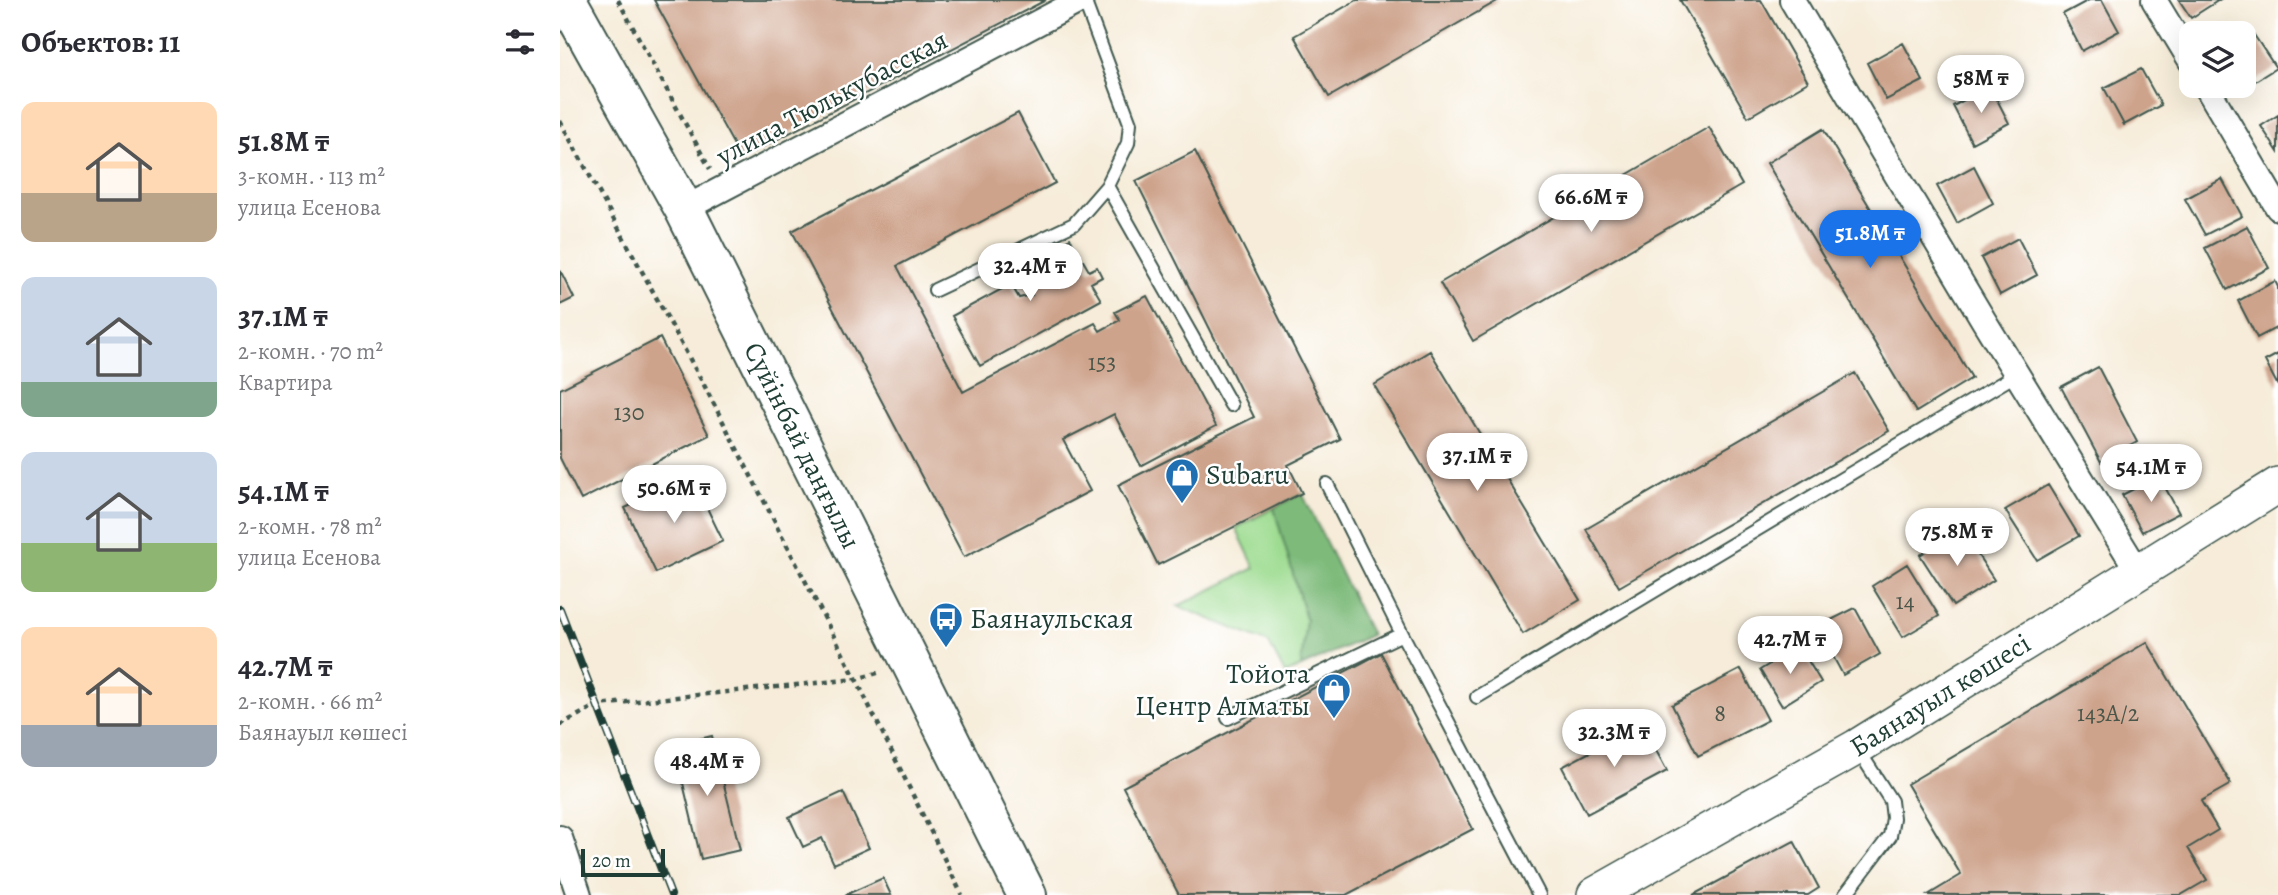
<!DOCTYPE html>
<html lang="ru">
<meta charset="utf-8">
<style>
:root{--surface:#fff;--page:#f2f2f3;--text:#2b2b33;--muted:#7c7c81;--accent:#1a73e8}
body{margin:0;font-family:Alegreya,serif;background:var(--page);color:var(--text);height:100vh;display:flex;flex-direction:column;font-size:26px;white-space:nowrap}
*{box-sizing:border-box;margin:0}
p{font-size:23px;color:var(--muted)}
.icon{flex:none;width:38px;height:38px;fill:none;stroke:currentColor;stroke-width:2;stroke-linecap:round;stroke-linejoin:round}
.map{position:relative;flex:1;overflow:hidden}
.side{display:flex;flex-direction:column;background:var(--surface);width:560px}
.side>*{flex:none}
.fabs{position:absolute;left:1619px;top:21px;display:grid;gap:14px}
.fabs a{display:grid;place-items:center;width:77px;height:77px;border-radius:14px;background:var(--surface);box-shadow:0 7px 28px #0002;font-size:35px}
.scale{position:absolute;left:21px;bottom:18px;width:84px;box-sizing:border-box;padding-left:7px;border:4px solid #1f3d34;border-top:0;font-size:19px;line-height:24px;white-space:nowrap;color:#1f3d34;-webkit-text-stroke:5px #fff;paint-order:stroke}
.price{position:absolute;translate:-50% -60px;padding:0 16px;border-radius:24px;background:#fff;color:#222;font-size:23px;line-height:46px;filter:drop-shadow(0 2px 4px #0008)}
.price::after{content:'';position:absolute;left:50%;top:42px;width:21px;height:16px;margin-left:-10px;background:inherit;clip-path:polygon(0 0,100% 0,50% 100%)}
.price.on{background:var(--accent);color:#fff}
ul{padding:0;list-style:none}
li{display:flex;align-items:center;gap:21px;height:175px;padding:0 21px}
li span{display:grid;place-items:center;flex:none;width:196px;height:140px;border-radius:14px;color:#555}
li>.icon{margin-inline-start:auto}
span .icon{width:84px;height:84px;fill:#fffc;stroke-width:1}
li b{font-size:30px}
h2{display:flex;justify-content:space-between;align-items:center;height:84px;padding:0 21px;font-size:30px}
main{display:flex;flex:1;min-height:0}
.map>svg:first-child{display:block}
.green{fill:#9ddb90;stroke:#5e8c62;stroke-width:2}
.forest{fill:#7ebb7a;stroke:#4e7c57;stroke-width:2}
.building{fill:#cea38b}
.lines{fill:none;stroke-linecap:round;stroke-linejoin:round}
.lane-casing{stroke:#3f574d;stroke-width:16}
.street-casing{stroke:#3f574d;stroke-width:28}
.secondary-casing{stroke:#3f574d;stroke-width:38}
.primary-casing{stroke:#3f574d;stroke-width:42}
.path{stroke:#3f574d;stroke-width:4.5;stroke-dasharray:5 5;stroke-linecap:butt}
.lane{stroke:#fff;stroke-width:12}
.street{stroke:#fff;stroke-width:24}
.secondary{stroke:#fff;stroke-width:35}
.primary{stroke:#fff;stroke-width:38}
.rail-casing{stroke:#1f3d34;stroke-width:8}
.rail{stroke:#fff;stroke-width:5;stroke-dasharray:16;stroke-linecap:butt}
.labels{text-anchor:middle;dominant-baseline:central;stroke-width:5;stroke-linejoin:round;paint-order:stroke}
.number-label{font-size:24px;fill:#4b564a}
.street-label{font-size:28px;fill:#1f3d34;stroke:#fff}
.poi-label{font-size:28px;fill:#1f3d34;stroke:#fff;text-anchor:start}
</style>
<main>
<section class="side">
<h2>Объектов: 11<svg class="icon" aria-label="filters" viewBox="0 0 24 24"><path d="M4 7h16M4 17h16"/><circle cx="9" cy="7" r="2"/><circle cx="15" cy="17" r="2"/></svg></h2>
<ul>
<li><span style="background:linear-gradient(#ffd9b3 65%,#b9a48a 0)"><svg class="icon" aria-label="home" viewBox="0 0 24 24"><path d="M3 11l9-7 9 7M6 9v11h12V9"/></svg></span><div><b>51.8M ₸</b><p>3-комн. · 113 m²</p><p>улица Есенова</p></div></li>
<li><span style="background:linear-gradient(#c9d6e8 75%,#7fa58c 0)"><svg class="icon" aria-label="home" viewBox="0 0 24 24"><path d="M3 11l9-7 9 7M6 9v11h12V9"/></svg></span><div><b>37.1M ₸</b><p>2-комн. · 70 m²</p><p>Квартира</p></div></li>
<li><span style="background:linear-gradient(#c9d6e8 65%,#8fb573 0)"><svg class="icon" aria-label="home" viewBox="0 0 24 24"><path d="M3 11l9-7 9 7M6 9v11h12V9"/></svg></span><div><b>54.1M ₸</b><p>2-комн. · 78 m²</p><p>улица Есенова</p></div></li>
<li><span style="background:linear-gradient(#ffd9b3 70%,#9aa5b1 0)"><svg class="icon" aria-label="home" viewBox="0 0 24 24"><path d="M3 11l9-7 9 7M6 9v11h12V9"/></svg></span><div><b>42.7M ₸</b><p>2-комн. · 66 m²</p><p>Баянауыл көшесі</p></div></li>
</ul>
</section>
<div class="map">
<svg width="1718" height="895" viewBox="0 0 1718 895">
<rect width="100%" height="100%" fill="#fff"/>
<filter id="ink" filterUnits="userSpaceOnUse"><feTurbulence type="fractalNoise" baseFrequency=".0143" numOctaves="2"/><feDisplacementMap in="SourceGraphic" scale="14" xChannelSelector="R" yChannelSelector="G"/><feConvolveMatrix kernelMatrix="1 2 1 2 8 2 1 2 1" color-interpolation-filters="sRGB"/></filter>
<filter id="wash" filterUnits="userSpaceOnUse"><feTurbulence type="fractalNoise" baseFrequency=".00686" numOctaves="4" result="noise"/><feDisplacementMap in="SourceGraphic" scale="28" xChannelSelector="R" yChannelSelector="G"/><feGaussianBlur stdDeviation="1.57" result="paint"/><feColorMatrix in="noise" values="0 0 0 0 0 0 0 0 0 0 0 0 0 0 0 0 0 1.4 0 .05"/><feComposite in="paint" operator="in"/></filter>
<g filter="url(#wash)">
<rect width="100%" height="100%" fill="#f6ecd9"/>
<path class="green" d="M714,508l32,111 -5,48 -16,7 -16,-31 -91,-37 77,-38 -19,-40z"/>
<path class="forest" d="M742,493l69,142 -70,32 5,-48 -32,-111z"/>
<g id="blocks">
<path class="building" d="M94,0h392l-305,158z
M797,0h142l-170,97 -35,-61z
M1120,0h81l47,82 -60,35z
M1529,0h13l17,31 -37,20 -19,-37z
M1619,0h40l-28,18z
M1692,32l24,36 -35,22 -3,-4h6v-48z
M1343,43l20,38 -37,19 -19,-37z
M1581,69l20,36 -37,20 -20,-37z
M1430,86l19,37 -37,20 -19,-37z
M458,113l37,70 -158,83 66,126 132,-69 5,8 20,-11 -5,-8 32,-16 69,130 -75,40 -27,-52 -51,26 27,51 -126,66 -172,-326z
M1718,115v37l-17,-26z
M1149,127l33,58 -269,156 -33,-58z
M1263,129l149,249 -56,34 -149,-249z
M635,151l145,288 -52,26 14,28 -144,72 -40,-80 136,-68 -118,-236z
M1414,166l19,37 -36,20 -20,-37z
M1662,179l20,37 -37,19 -20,-36z
M1687,226l22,42 -42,22 -22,-42z
M510,238l19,33 8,-4 5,10 -11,6 10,17 -121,66 -28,-50 59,-32 8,14 13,-3 -15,-28z
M1458,238l19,37 -37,20 -19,-37z
M0,270l14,28 -14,7z
M1715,281l3,6v40l-21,11 -19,-37z
M100,338l49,97 -128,65 -21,-42v-69z
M870,351l150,249 -57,34 -149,-249z
M1718,354v32l-13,-25z
M1538,367l39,75 -36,20 -40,-75z
M1295,373l34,58 -270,156 -33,-58z
M1599,476l20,37 -37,19 -20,-37z
M132,477l31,64 -67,32 -31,-65z
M1488,485l31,51 -42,24 -32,-50z
M1401,529l33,51 -41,26 -33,-51z
M1347,564l32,52 -36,21 -31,-51z
M1295,608l25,46 -37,21 -26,-48z
M1587,642l84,142 -30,17 17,29 -30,18 19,32 -26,15h-253l33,-20 -54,-91z
M1239,646l22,36 -39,24 -22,-36z
M821,653l92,176 -127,66h-167l-56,-108z
M1181,669l27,51 -70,36 -26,-51z
M1082,724l25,47 -80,43 -25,-47z
M152,736l28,114 -39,9 -27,-114z
M283,792l26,56 -35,16 -12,-26 -19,9 -14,-30z
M1234,841l25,47 -11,7h-115z
M323,878l8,17h-46z"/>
</g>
</g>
<g filter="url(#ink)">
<use href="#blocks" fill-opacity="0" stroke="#3f574d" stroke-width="2"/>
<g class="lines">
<g class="lane-casing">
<path id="lane" d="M547,186l124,219
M375,290l139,-66 33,-38 21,-43 2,-20 -46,-123
M767,484l75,150 137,261
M917,697l540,-323
M668,718l174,-84
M1285,895l45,-59 3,-18 -2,-17 -34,-53"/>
</g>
<g class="street-casing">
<path id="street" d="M1232,0l192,321 154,250
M1594,0l37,61
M1646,86l72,122
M124,209l397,-209
M0,838l19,57"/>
</g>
<g class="secondary-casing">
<g id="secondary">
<path id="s1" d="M1035,895l262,-148 421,-262"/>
</g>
</g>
<g class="primary-casing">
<g id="primary">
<path id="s2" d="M7,0l117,209 343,686"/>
</g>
</g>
<path class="path" d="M58,0l92,169
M0,121l144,264 152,294 106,216
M0,725l37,-20 259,-26 25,-7"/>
<use href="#lane" class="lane"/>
<use href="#street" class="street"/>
<use href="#secondary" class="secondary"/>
<use href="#primary" class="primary"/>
<g class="rail-casing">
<path id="rail" d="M0,609l111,286"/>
</g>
<use href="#rail" class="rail"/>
</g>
</g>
<defs>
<g id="shop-pin" transform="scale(1.75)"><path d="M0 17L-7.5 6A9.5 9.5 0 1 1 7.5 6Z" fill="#1f6fb2" stroke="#fff"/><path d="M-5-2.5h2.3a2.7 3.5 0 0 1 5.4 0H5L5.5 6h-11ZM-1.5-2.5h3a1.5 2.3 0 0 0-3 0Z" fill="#fff"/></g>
<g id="bus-pin" transform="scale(1.75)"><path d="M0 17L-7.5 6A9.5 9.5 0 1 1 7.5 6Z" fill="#1f6fb2" stroke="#fff"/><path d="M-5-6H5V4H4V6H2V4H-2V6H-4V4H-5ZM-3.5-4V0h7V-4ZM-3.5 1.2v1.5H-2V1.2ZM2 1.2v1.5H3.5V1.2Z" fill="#fff"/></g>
</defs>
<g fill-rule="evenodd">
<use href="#shop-pin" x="622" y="475"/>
<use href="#bus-pin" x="386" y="619"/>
<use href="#shop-pin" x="774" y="690"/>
</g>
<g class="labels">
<g class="number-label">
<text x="542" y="362">153</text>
<text x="69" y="412">130</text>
<text x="1345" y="601">14</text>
<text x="1160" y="713">8</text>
<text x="1548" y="713">143А/2</text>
</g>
<g class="street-label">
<text transform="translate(272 98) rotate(-28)">улица Тюлькубасская</text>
<text stroke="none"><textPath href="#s2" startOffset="504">Сүйінбай даңғылы</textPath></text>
<text stroke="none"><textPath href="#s1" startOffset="399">Баянауыл көшесі</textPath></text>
</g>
<g class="poi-label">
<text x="646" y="475">Subaru</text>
<text x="410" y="619">Баянаульская</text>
<text x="750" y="674" text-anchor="end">Тойота<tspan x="750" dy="32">Центр Алматы</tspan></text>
</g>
</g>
</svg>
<div class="fabs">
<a><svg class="icon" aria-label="layers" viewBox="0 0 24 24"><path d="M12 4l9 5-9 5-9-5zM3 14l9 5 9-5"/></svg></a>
</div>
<div class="scale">20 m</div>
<b class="price" style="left:1421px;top:115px">58M ₸</b>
<b class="price" style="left:1031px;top:234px">66.6M ₸</b>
<b class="price on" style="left:1310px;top:270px">51.8M ₸</b>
<b class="price" style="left:470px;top:303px">32.4M ₸</b>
<b class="price" style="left:917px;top:493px">37.1M ₸</b>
<b class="price" style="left:1591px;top:504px">54.1M ₸</b>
<b class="price" style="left:114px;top:525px">50.6M ₸</b>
<b class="price" style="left:1397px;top:568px">75.8M ₸</b>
<b class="price" style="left:1230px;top:676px">42.7M ₸</b>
<b class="price" style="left:1054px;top:769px">32.3M ₸</b>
<b class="price" style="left:147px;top:798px">48.4M ₸</b>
</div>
</main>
